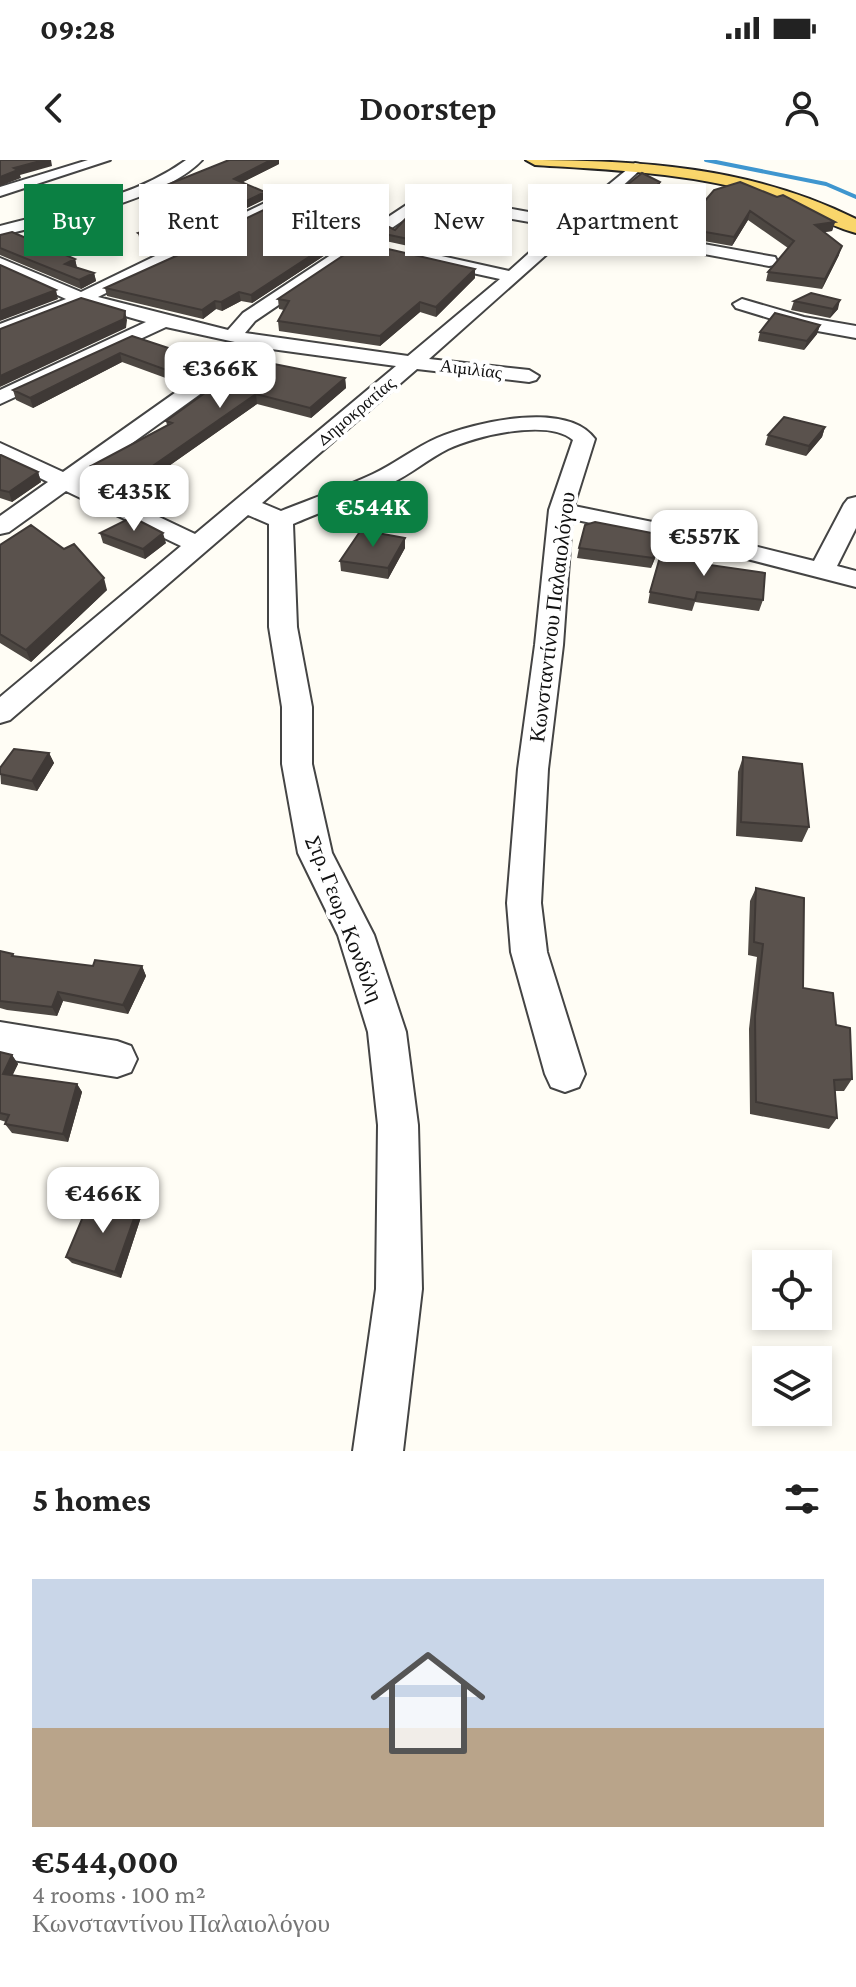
<!DOCTYPE html>
<meta charset="utf-8">
<style>
:root{--surface:#fff;--page:#f6f6f6;--text:#222;--muted:#767676;--accent:#0b8043}
body{margin:0;font-family:"Crimson Pro",serif;background:var(--page);color:var(--text);height:100vh;display:flex;flex-direction:column;font-size:30px;white-space:nowrap}
*{box-sizing:border-box;margin:0}
p{font-size:26px;color:var(--muted)}
.icon{flex:none;width:44px;height:44px;fill:none;stroke:currentColor;stroke-width:2;stroke-linecap:round;stroke-linejoin:round}
.map{position:relative;height:1291px;overflow:hidden}
.sheet{display:flex;flex-direction:column;background:var(--surface);flex:1}
.sheet>*{flex:none}
.banner{position:absolute;left:24px;top:24px;width:808px;height:72px;display:flex;gap:16px}
.buttons{position:absolute;left:752px;top:1090px;display:grid;gap:16px}
.buttons a{display:grid;place-items:center;width:80px;height:80px;border-radius:0px;background:var(--surface);box-shadow:0 4px 12px #0003;font-size:40px}
.price{position:absolute;translate:-50% -68px;padding:0 18px;border-radius:16px;background:#fff;color:#222;font-size:26px;line-height:52px;filter:drop-shadow(0 2px 4px #0008)}
.price::after{content:'';position:absolute;left:50%;top:48px;width:24px;height:18px;margin-left:-12px;background:inherit;clip-path:polygon(0 0,100% 0,50% 100%)}
.price.on{background:var(--accent);color:#fff}
ul{padding:0;list-style:none}
li{display:grid;align-content:center;gap:16px;height:424px;padding:0 32px}
li span{display:grid;place-items:center;height:248px;border-radius:0px;color:#555}
li>.icon{margin-inline-start:auto}
span .icon{width:144px;height:144px;fill:#fffc;stroke-width:1}
li b{font-size:34px}
h2{display:flex;justify-content:space-between;align-items:center;height:96px;padding:0 32px;font-size:34px}
.pill{padding:0 28px;border-radius:0px;background:var(--surface);box-shadow:0 4px 12px #0003;font-size:28px;line-height:72px}
.pill.on{background:var(--accent);color:#fff}
.status{display:flex;justify-content:space-between;align-items:center;height:56px;padding:0 40px;background:var(--surface);direction:ltr}
.status svg{height:22px;fill:currentColor}
header{display:flex;justify-content:space-between;align-items:center;height:104px;padding:0 32px;background:var(--surface);font-size:36px;font-weight:600}
.map>svg:first-child{display:block}
.lines{fill:none;stroke-linecap:round;stroke-linejoin:round}
.stream{stroke:#3f96cf;stroke-width:4}
.minor-casing{stroke:#444;stroke-width:4}
.major-casing{stroke:#222;stroke-width:4}
.minor{fill:#fff;fill-rule:evenodd}
.major{fill:#f9d66b;fill-rule:evenodd}
.wall{fill:#4d4742}
.shaded-wall{fill:#3f3936}
.building{fill:#5a524d;stroke:#3f3936;stroke-width:2}
.labels{text-anchor:middle;dominant-baseline:central;stroke-width:8;stroke-linejoin:round;paint-order:stroke}
.far-street-label{font-size:18px;fill:#111;stroke:#fff}
.street-label{font-size:22px;fill:#111;stroke:#fff}
</style>
<div class="status"><b>09:28</b><svg viewBox="0 0 49 12"><path d="M0 12V9h3v3zM5 12V6h3v6zM10 12V3h3v9zM15 12V0h3v12zM26 1h20v11H26zM47 4h2v5h-2z"/></svg></div>
<header><svg class="icon" aria-label="back" viewBox="0 0 24 24"><path d="M15 5l-7 7 7 7"/></svg>Doorstep<svg class="icon" aria-label="person" viewBox="0 0 24 24"><circle cx="12" cy="8" r="4"/><path d="M4 21q1-7 8-7t8 7"/></svg></header>
<div class="map">
<svg width="856" height="1291" viewBox="0 0 856 1291">
<rect width="100%" height="100%" fill="#fffdf5"/>
<g class="lines">
<path class="stream" d="M706,0l120,24 30,13"/>
<g class="minor-casing">
<path id="minor" d="M88,0h22l-110,36v-9z
M186,0h16c-37,40 -148,62 -202,76v-10c62,-17 133,-27 186,-66z
M635,3l5,1v6l-57,52 186,34 6,1 2,4 -2,4 -6,1 -195,-36 -145,129 100,11 10,6 -3,4 -7,2 -112,-13 -155,134 19,8c30,-12 62,-23 92,-37 22,-10 41,-26 64,-36 38,-16 130,-38 158,1l-21,67 108,22 132,33 30,-57 4,-5 8,-2v31l-19,38 19,5v16l-175,-45 -109,-23 -9,126 -15,124 -7,134 6,49 38,122 -6,13 -14,5 -14,-5 -6,-13 -34,-122 -4,-49 11,-134 17,-124 14,-135 24,-70c-25,-22 -97,-4 -125,9 -20,10 -37,25 -58,35 -31,15 -65,26 -97,40l4,103 15,80v57l20,89 42,82 32,97 12,93 4,164 -19,162h-50l23,-162 2,-164 -10,-93 -30,-97 -40,-82 -16,-89v-57l-13,-80v-103l-21,-9 -238,205 -10,3v-26l181,-151 -115,-55 -57,41 -9,2v-18l48,-34 -48,-24v-15l63,29 181,-128 -78,-17 -166,77v-14l146,-68 -63,-18 -83,33v-13l66,-25 -66,-30v-11l81,34 196,-95h10v6l-189,94 130,33 15,-17 174,-115 13,-4 137,25zM427,44l131,23 -49,44 -90,-20 -6,1 -2,4 2,4 87,19 -92,77 -163,-23 10,-12zM264,188l132,18 -201,168 -114,-54z
M742,139l62,18 52,9v12l-55,-10 -65,-20 -3,-4z
M0,862l117,19 14,5 6,13 -6,13 -14,5 -117,-19z"/>
</g>
<g class="major-casing">
<path id="major" d="M526,0c115,0 226,7 330,59v14c-29,-7 -55,-27 -84,-36 -77,-24 -158,-27 -237,-32z"/>
</g>
<use href="#minor" class="minor"/>
<use href="#major" class="major"/>
</g>
<path class="wall" d="M279,4l-36,18 22,17 -108,53 -17,-11 -2,-8 83,-28 -51,-13 -1,-8z
M660,22l-1,7 -23,27 -30,-8 1,-7z
M714,30l121,32 -3,9 -8,1 15,23 -17,34 -56,-8 2,-9 20,-24 -40,-28 -16,26 -51,-9 1,-9z
M453,44v7l-11,19 -20,19 -41,-9 -1,-7 15,-3z
M308,56l63,9 -119,78 -11,-2 -19,10 -6,-2 -13,10 -96,-23 -2,-8 68,-31v-3z
M0,75l75,24 2,9 17,5 2,8 -15,8 -81,-34z
M475,118l-39,39 -16,-5 -40,34 -101,-15 -1,-10 6,-11 -5,-1 -1,-10z
M794,141l44,8 -8,9 -39,-8z
M820,165l-3,9 -13,16 -46,-9 2,-9z
M132,176l72,33 -22,15 -60,-22 -89,46 -17,-8 -3,-10z
M234,211l111,7 1,10 -35,30 -54,-14 -111,78 -4,-1 -18,10 -30,-15 -3,-10 76,-41 -1,-4 40,-28 -2,-9z
M825,267l-3,10 -16,19 -41,-11 3,-10z
M0,295l38,17 3,10 -29,20 -12,-4z
M100,373l66,10 -21,16 -42,-16z
M662,375l-2,11 -9,22 -74,-10 2,-10z
M405,378v10l-17,31 -47,-8 -1,-10z
M0,385l107,45 -76,72 -31,-19z
M703,404l60,36 -4,11 -64,-9 -3,9 -44,-8 2,-11z
M49,593l5,10 -17,28 -36,-7 -1,-16z
M743,597l66,70 -7,15 -66,-6 2,-64z
M756,728l47,100 33,37 16,54 -8,12h-9l2,27 -8,11 -79,-15 -1,-85 8,-72 -9,-2 2,-54z
M0,791l13,3 1,2 79,10h49l4,10 -18,38 -65,-13 -6,15 -50,-6 -7,-2z
M0,892l12,3 6,9 -6,11 65,9 5,8 -14,50 -56,-9 -7,-9 1,-2 -6,-2z
M138,1047l4,7 -21,64 -49,-15 -6,-6z"/>
<path class="shaded-wall" d="M44,0h7l1,6 -32,9 1,3 -21,8v-9l14,-9z
M271,0h8v4l-44,22 -1,-7z
M660,22l-1,7 -23,27 1,-8z
M265,32v7l-108,53 -1,-8z
M453,44v7l-11,19 -20,19v-7z
M750,51l-2,9 -16,26 2,-9z
M370,57l1,8 -119,78 -1,-8z
M835,62l-3,9 -20,3 3,-9z
M842,86l-3,9 -17,34 3,-10z
M75,99l2,9 -12,-4z
M475,109v9l-39,39v-10z
M94,113l2,8 -15,8 -2,-9z
M56,130l2,9 -58,22v-10z
M239,132l2,9 -19,10 -1,-9z
M840,140l-2,9 -8,9 3,-9z
M215,141l1,8 -13,10 -1,-9z
M420,142v10l-40,34v-10z
M125,151l2,9 -1,8 -126,59v-11z
M820,165l-3,9 -13,16 3,-9z
M120,193l2,9 -89,46 -3,-10z
M202,199l2,10 -22,15 -2,-9z
M345,218l1,10 -35,30 -1,-10z
M256,234l1,10 -111,78 -2,-10z
M825,267l-3,10 -16,19 3,-10z
M140,311l2,10 -18,10 -2,-10z
M38,312l3,10 -29,20 -3,-10z
M163,373l3,10 -21,16 -2,-10z
M662,375l-2,11 -9,22 2,-10z
M405,378v10l-17,31v-11z
M104,418l3,12 -76,72 -5,-12z
M49,593l5,10 -17,28 -5,-10z
M142,806l4,10 -18,38 -5,-9z
M58,832l5,9 -6,15 -5,-9z
M12,895l6,9 -9,19 -6,-9z
M77,924l5,8 -14,50 -5,-8z
M138,1047l4,7 -21,64 -6,-6z"/>
<path class="building" d="M0,0h44l-30,8 4,2 -18,7z
M229,0h42l-37,19 31,13 -109,52 -18,-11 72,-25 26,-6 -67,-18z
M642,13l18,9 -23,26 -30,-7z
M740,22l37,15 6,-2 52,27 -20,3 27,21 -17,33 -57,-7 26,-31 -44,-30 -16,26 -52,-9 32,-38z
M431,40l22,4 -11,19 -20,19 -42,-9 9,-6 6,3 15,-16z
M274,45l34,11 21,-11 41,12 -119,78 -12,-3 -18,10 -6,-1 -13,9 -97,-22 71,-32 -3,-2z
M12,72l63,27 -10,5 29,9 -15,7 -79,-32v-13z
M362,83l113,26 -39,38 -16,-5 -40,34 -102,-15 11,-20 -11,-2z
M0,105l56,25 -56,21z
M811,133l29,7 -7,9 -39,-8z
M81,138l44,13 -1,8 -124,57v-47z
M775,153l45,12 -13,16 -47,-9z
M132,176l70,23 -22,16 -60,-22 -90,45 -17,-8z
M249,199l96,19 -35,30 -54,-14 -112,78 -4,-1 -18,10 -31,-15 81,-43 -6,-2 47,-34 -9,-3 22,-16 8,3z
M784,257l41,10 -16,19 -41,-11z
M0,295h1l37,17 -29,20 -9,-2z
M132,357l31,16 -20,16 -43,-16z
M595,362l67,13 -9,23 -74,-10 6,-23z
M31,365l33,24 10,-5 30,34 -78,72 -26,-16v-89z
M361,370l44,8 -17,30 -48,-7z
M662,390l43,5 -2,9 62,9 -2,27 -66,-8 -2,8 -45,-8z
M14,589l35,4 -17,28 -32,-7v-6z
M743,597l59,7 7,63 -68,-5z
M756,728l48,10 -1,90 30,5 3,32 14,3 2,51 -18,1 3,38 -81,-16 -1,-86 8,-72 -9,-2z
M0,791l13,3 -1,2 81,10 2,-6 47,6 -19,39 -65,-13 -6,15 -52,-6z
M0,892l12,3 -9,19 74,10 -14,50 -58,-10 4,-9 -9,-2z
M90,1040l48,7 -23,65 -49,-15z"/>
<g class="labels">
<g class="far-street-label">
<text transform="translate(471 209) rotate(7)">Αιμιλίας</text>
<text transform="translate(356 251) rotate(-40)">Δημοκρατίας</text>
</g>
<g class="street-label">
<text transform="translate(552 457) rotate(-83)">Κωνσταντίνου Παλαιολόγου</text>
<text transform="translate(345 759) rotate(69)">Στρ. Γεωρ. Κονδύλη</text>
</g>
</g>
</svg>
<div class="buttons">
<a><svg class="icon" aria-label="locate" viewBox="0 0 24 24"><circle cx="12" cy="12" r="6"/><path d="M12 2v4M12 18v4M2 12h4M18 12h4"/></svg></a>
<a><svg class="icon" aria-label="layers" viewBox="0 0 24 24"><path d="M12 4l9 5-9 5-9-5zM3 14l9 5 9-5"/></svg></a>
</div>
<b class="price" style="left:220px;top:250px">€366K</b>
<b class="price" style="left:134px;top:373px">€435K</b>
<b class="price on" style="left:373px;top:389px">€544K</b>
<b class="price" style="left:704px;top:418px">€557K</b>
<b class="price" style="left:103px;top:1075px">€466K</b>
<div class="banner">
<a class="pill on">Buy</a>
<a class="pill">Rent</a>
<a class="pill">Filters</a>
<a class="pill">New</a>
<a class="pill">Apartment</a>
</div>
</div>
<section class="sheet">
<h2>5 homes<svg class="icon" aria-label="filters" viewBox="0 0 24 24"><path d="M4 7h16M4 17h16"/><circle cx="9" cy="7" r="2"/><circle cx="15" cy="17" r="2"/></svg></h2>
<ul>
<li><span style="background:linear-gradient(#c9d6e8 60%,#b9a48a 0)"><svg class="icon" aria-label="home" viewBox="0 0 24 24"><path d="M3 11l9-7 9 7M6 9v11h12V9"/></svg></span><div><b>€544,000</b><p>4 rooms · 100 m²</p><p>Κωνσταντίνου Παλαιολόγου</p></div></li>
</ul>
</section>
